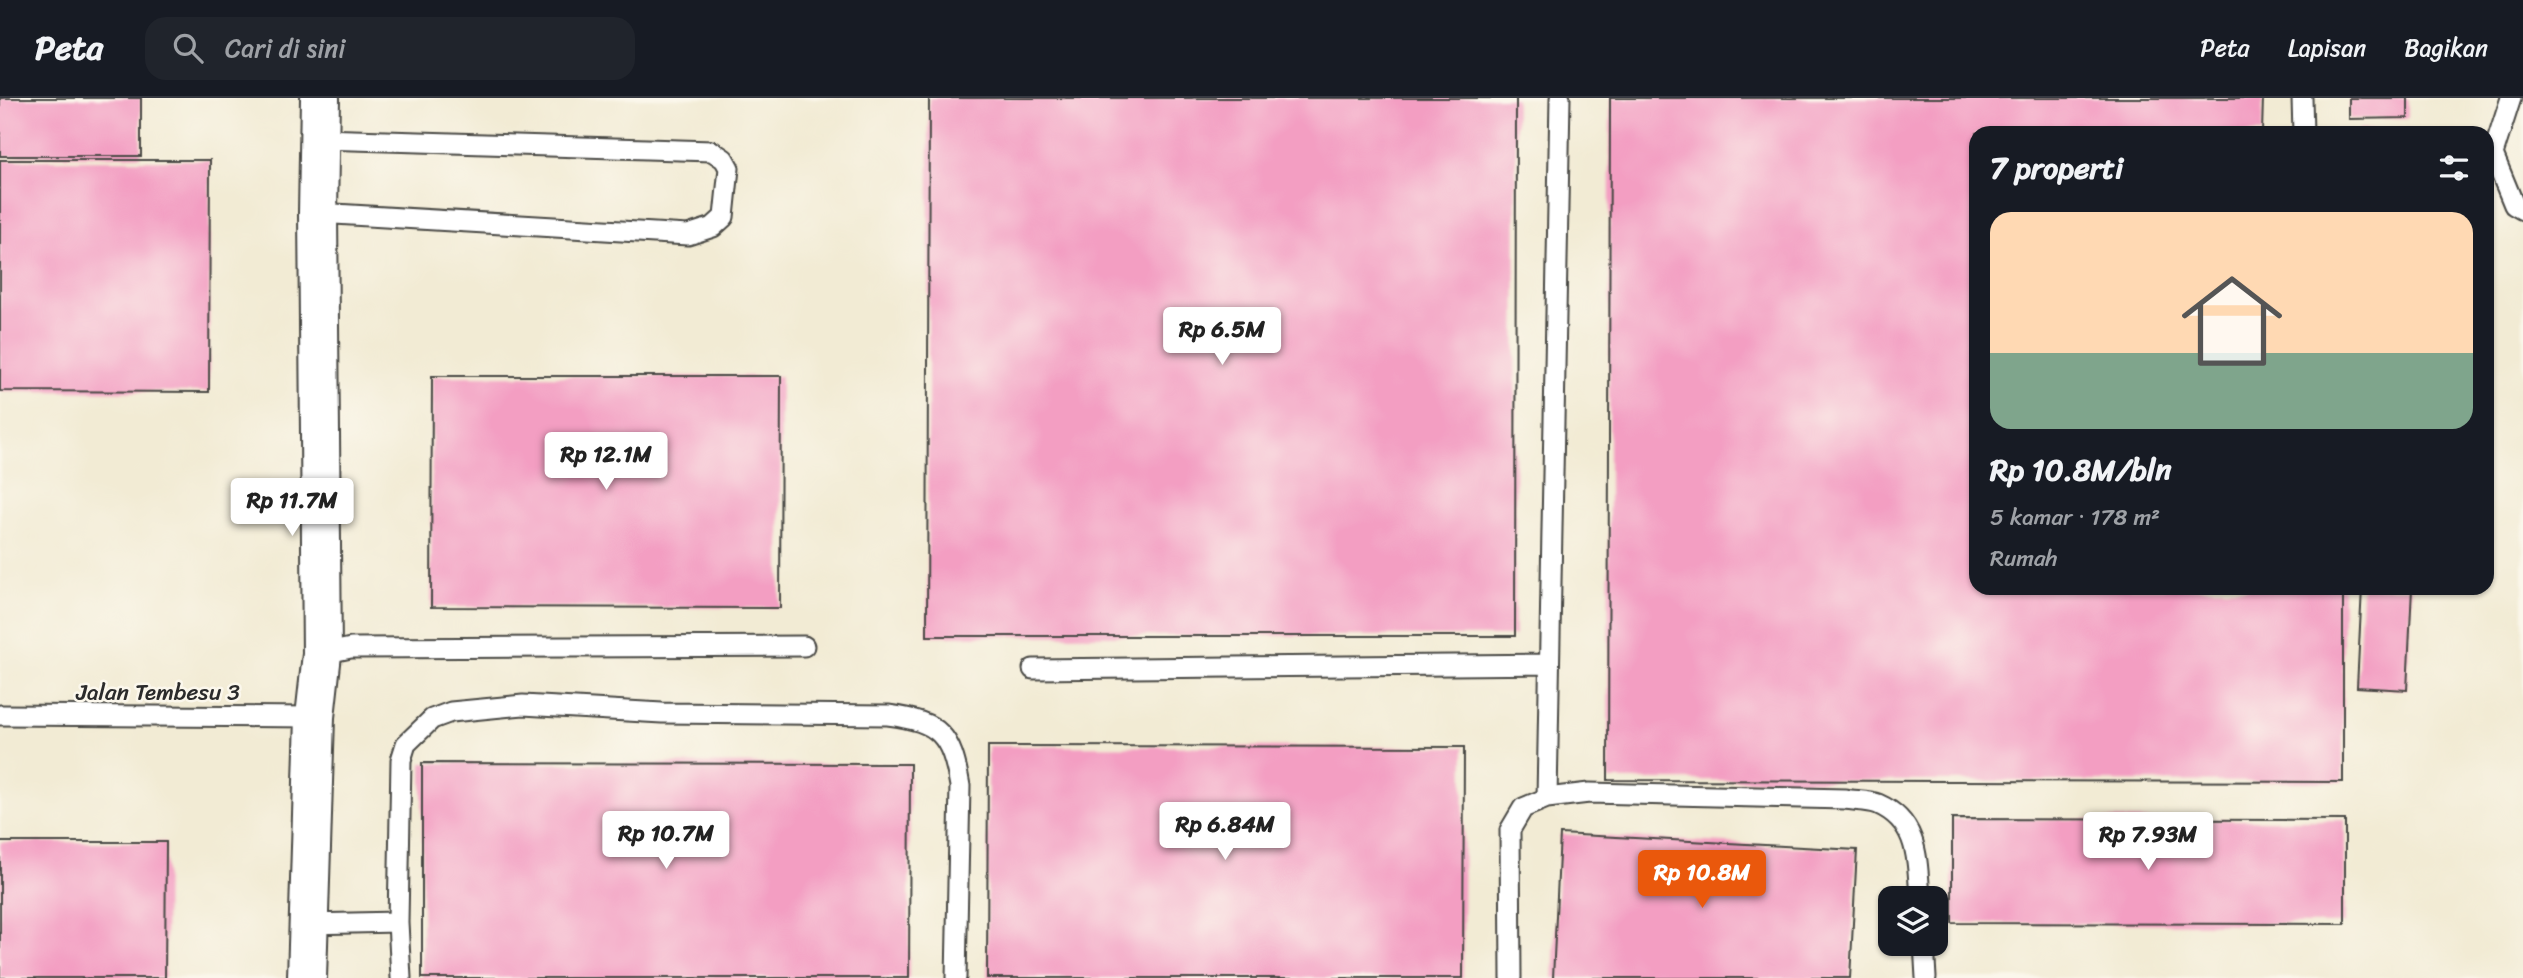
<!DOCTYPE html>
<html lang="id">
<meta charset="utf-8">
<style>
:root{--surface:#171b24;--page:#20242c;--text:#f1f3f6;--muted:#9ea1a6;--line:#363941;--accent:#ea580c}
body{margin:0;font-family:Sriracha,sans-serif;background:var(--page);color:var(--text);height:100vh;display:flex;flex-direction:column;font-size:26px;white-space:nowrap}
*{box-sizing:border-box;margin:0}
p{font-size:23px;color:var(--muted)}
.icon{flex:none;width:38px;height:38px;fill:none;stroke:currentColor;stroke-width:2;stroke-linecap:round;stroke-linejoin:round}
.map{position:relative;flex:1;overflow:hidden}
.sheet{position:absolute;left:1969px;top:28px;width:525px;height:469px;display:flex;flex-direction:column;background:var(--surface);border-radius:21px;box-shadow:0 2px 5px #0004}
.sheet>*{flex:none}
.tools{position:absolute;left:1878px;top:788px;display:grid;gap:14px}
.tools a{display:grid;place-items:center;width:70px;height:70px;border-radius:14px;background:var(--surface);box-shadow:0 2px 5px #0004;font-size:35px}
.price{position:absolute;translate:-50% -60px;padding:0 16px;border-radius:7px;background:#fff;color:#222;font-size:23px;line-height:46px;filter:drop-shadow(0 2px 4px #0008)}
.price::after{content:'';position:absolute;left:50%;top:42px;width:21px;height:16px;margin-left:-10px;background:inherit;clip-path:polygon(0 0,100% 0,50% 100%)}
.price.current{background:var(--accent);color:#fff}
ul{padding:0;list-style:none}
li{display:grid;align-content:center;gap:14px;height:371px;padding:0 21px}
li+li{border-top:2px solid var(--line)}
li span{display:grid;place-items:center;height:217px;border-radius:21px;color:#555}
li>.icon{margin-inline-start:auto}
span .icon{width:126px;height:126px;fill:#fffc;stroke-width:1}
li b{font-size:30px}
h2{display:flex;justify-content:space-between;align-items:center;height:84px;padding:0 21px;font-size:30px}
header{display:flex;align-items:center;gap:42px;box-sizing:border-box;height:98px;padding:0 35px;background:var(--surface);border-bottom:2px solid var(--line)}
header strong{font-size:33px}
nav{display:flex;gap:38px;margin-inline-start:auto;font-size:24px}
.search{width:490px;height:63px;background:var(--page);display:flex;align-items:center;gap:18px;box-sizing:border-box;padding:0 24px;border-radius:21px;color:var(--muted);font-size:26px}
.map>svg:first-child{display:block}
.building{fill:#f39ec2}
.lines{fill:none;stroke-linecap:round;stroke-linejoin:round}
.lane-casing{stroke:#494844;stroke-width:23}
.street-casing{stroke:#494844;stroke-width:42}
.lane{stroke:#fff;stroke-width:19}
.street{stroke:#fff;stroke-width:38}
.labels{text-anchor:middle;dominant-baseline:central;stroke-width:5;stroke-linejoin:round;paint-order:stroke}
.street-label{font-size:23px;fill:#2b2b2b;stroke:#fbf7ec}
</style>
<header>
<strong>Peta</strong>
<div class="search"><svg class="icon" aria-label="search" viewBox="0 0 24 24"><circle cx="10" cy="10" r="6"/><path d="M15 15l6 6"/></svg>Cari di sini</div>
<nav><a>Peta</a><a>Lapisan</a><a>Bagikan</a></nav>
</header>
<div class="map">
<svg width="2523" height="880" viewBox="0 0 2523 880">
<rect width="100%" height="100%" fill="#fbf7ec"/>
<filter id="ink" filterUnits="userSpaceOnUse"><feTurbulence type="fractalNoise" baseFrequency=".0143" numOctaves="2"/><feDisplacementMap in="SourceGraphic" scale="14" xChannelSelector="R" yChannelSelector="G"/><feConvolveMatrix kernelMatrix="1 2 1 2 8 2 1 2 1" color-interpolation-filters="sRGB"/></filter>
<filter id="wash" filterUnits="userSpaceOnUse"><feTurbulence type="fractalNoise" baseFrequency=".00686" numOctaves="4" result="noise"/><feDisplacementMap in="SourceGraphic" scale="28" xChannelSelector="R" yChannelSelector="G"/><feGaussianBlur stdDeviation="1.57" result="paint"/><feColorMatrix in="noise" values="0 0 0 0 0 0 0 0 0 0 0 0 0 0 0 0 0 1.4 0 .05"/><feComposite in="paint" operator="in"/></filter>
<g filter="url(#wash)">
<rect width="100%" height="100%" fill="#f2ebd4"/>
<g id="blocks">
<path class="building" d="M0,0h141v58h-141z
M929,0h587l-1,538h-588z
M1610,0h653l-1,35h-286v455h367v194l-735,-2z
M2349,0h59v20l-59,1z
M2409,31v4h-51v-3z
M0,62h210l-1,232 -209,-1z
M432,278h349l-1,232 -349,-1z
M2362,490h50l-5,102 -50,-3z
M988,648l476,1 -1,231h-476z
M422,665l488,1 -1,214h-487z
M1952,721l393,1v104l-393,-1z
M1560,736l297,16 -7,128h-297z
M0,744h166l-1,136h-165z"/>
</g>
</g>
<g filter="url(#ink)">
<use href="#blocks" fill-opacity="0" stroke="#494844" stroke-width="2"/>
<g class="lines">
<g class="lane-casing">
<path id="lane" d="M2302,0l1,35
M2511,0l-18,56 21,51 9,5
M318,115l370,22 25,-8 11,-10 5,-49 -5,-9 -12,-8 -392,-12
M322,556l29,-6 453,-2
M1033,571l515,-5
M0,617l315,2
M1547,700l13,-700
M398,824l3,-162 5,-16 26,-25 19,-7 72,-7 139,8 226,2c52,7 63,19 72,71l-4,192
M307,826l91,-2 3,56
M1924,845l2,35
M1511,880l-1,-148 13,-22 24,-10 42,-5 256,6c10,2 24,1 33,5 41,18 39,56 42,94"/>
</g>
<g class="street-casing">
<path id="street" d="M307,880l8,-261 7,-63 -4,-441 2,-115"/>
</g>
<use href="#lane" class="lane"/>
<use href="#street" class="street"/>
</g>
</g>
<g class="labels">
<g class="street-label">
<text x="158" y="594">Jalan Tembesu 3</text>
</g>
</g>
</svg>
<div class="tools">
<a><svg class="icon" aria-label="layers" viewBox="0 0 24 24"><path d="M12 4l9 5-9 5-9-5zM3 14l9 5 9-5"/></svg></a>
</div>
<b class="price" style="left:1222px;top:269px">Rp 6.5M</b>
<b class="price" style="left:606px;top:394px">Rp 12.1M</b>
<b class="price" style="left:292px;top:440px">Rp 11.7M</b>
<b class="price" style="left:1225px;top:764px">Rp 6.84M</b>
<b class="price" style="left:666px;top:773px">Rp 10.7M</b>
<b class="price" style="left:2148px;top:774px">Rp 7.93M</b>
<b class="price current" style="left:1702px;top:812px">Rp 10.8M</b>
<section class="sheet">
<h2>7 properti<svg class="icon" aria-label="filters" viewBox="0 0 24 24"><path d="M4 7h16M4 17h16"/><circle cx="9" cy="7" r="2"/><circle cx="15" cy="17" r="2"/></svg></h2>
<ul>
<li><span style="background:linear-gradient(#ffd9b3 65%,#7fa58c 0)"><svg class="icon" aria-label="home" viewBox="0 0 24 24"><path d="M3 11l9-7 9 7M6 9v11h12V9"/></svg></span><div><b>Rp 10.8M/bln</b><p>5 kamar · 178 m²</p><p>Rumah</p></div></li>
</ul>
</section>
</div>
